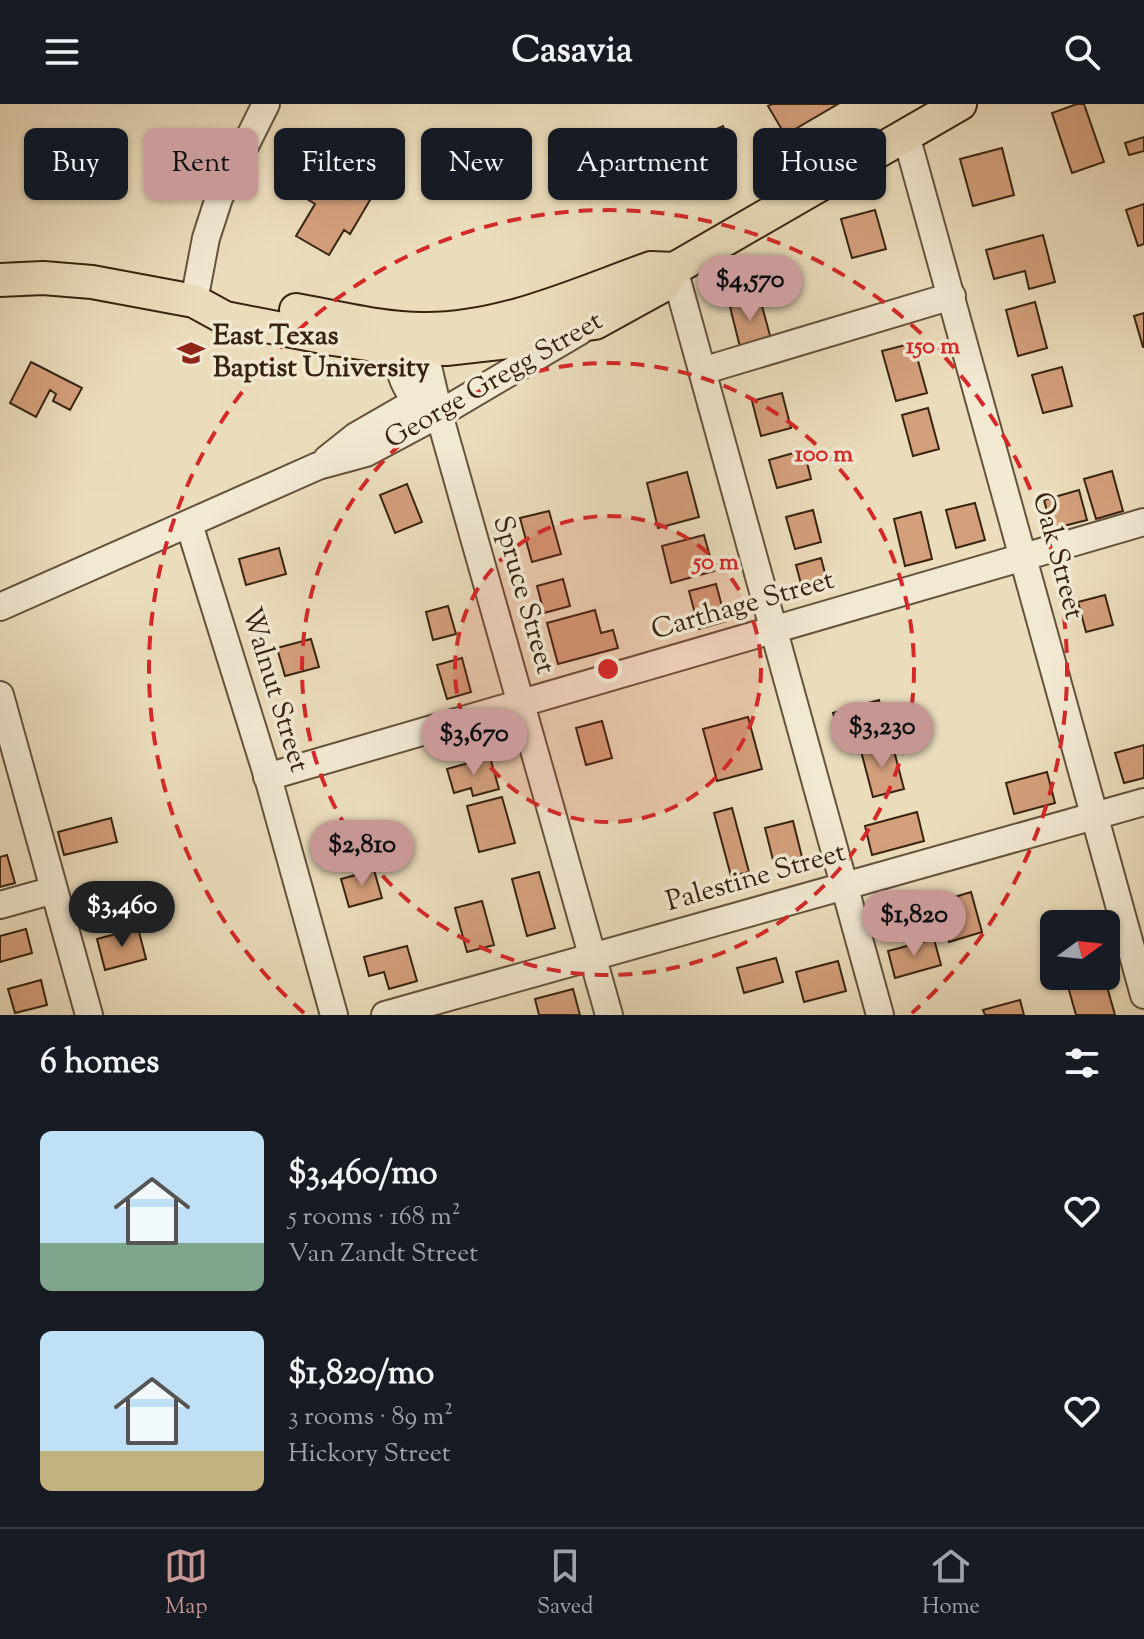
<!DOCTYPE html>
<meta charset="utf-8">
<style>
:root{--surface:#171b24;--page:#20242c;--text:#f1f3f6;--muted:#9ea1a6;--line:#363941;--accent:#c59692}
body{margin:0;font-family:"Sorts Mill Goudy",serif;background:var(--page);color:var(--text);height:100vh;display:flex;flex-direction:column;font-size:30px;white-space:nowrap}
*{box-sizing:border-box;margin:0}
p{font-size:26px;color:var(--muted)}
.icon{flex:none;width:44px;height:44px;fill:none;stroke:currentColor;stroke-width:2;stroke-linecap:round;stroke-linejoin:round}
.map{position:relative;height:911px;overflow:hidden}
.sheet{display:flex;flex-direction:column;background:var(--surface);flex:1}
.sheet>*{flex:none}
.top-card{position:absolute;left:24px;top:24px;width:1096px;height:72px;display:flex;gap:16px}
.needle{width:52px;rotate:75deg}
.buttons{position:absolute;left:1040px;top:806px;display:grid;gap:16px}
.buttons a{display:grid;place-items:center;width:80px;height:80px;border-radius:12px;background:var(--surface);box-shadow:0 2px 6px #0004;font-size:40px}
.price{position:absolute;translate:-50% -68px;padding:0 18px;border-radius:28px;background:var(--accent);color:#111;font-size:26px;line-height:52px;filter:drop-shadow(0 2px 4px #0008)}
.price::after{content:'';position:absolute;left:50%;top:48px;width:24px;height:18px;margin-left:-12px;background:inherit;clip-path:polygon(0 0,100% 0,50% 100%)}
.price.selected{background:#222;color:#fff}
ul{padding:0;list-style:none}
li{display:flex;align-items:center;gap:24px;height:200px;padding:0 40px}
li span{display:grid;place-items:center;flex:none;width:224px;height:160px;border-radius:12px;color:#555}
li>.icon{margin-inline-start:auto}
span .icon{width:96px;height:96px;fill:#fffc;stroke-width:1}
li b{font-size:34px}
h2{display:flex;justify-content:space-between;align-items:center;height:96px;padding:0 40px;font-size:34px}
.tag{padding:0 28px;border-radius:12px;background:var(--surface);box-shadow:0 2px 6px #0004;font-size:28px;line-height:72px}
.tag.selected{background:var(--accent);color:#111}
header{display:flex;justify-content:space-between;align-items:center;height:104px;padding:0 40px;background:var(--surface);font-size:36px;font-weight:700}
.menu{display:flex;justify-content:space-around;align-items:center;height:112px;border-top:2px solid var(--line);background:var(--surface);font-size:22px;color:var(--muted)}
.menu a{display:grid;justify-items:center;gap:4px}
.menu .selected{color:var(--accent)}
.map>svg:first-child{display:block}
.building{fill:#d4a07c;stroke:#382311;stroke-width:2}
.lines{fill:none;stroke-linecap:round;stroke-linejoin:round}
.minor-casing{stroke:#65523c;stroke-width:30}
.major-casing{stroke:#382311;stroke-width:36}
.minor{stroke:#f2e9d3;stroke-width:26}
.major{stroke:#ebddbc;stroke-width:32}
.ring{fill:none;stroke:#d62828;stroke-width:4;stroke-dasharray:14 10}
.labels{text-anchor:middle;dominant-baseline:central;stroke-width:7;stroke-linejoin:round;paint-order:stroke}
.poi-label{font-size:28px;font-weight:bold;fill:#382311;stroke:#f2e9d3;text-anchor:start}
.street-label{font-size:28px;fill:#382311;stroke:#f2e9d3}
.centre{fill:#d62828;stroke:#f2e9d3;stroke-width:4}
.ring-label{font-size:24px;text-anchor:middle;font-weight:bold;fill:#d62828;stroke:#f2e9d3;stroke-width:7;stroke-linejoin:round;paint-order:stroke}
</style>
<header><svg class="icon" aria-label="menu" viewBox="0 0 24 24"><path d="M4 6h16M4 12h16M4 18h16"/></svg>Casavia<svg class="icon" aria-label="search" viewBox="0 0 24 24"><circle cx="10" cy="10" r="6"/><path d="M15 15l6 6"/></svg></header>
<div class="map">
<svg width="1144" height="911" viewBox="0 0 1144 911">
<rect width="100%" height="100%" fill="#ebddbc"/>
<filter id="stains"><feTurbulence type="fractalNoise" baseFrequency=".0025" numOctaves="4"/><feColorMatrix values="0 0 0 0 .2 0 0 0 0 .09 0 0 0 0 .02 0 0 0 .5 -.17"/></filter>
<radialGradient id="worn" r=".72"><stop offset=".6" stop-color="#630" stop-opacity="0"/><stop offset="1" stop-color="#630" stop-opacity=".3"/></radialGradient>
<path class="building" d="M772,0h66l-53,31 -17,-29z
M1077,0h7l20,58 -32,11 -20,-60z
M723,22l13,30 -55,25 -14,-30z
M354,29l32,19 -10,16 10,5 -36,61 -6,-4 -15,25 -33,-19 19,-32 -8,-5 16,-26 5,3z
M1144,33v14l-15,4 -4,-12z
M1002,44l12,47 -41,11 -13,-47z
M1144,100v40l-6,2 -12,-36z
M875,106l11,39 -34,9 -11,-39z
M1043,131l12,47 -26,7 -4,-18 -31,8 -8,-29z
M760,195l11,40 -31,8 -10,-40z
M1035,198l12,46 -29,8 -12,-46z
M1144,209v34h-1l-9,-31z
M913,239l14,50 -31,8 -14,-50z
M31,258l51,26 -12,22 -17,-9 3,-7 -6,-4 -14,27 -26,-14z
M1062,263l10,39 -29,7 -11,-38z
M782,289l9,35 -30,8 -9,-35z
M928,304l11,41 -26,7 -11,-41z
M804,346l7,29 -34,9 -8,-28z
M1112,367l11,40 -27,8 -12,-40z
M687,368l12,45 -41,11 -11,-45z
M407,380l15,38 -27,11 -15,-38z
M1079,386l8,30 -35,9 -8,-29z
M975,399l10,37 -29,8 -10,-38z
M813,406l8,32 -26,7 -9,-32z
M549,407l12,43 -29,8 -12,-44z
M921,408l11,47 -27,7 -11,-47z
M704,431l10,36 -43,12 -9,-37z
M279,444l7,26 -40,11 -7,-26z
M821,454l8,30 -25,7 -8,-30z
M563,475l7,27 -26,7 -7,-27z
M716,480l10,37 -27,8 -10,-38z
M1105,491l8,30 -27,7 -8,-30z
M448,502l8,28 -23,6 -7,-28z
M595,506l6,23 12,-3 5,18 -60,16 -11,-41z
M311,535l8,28 -34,9 -8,-28z
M462,554l9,34 -24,7 -10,-34z
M879,596l7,27 -46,12 -7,-26z
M748,613l14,52 -45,12 -14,-52z
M602,617l10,37 -26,7 -10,-37z
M892,639l12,46 -31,8 -12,-46z
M1144,641v33l-20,5 -9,-30z
M490,653l9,32 -26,7 -2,-8 -17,5 -7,-24z
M1047,668l8,31 -41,11 -8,-31z
M502,693l13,46 -36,9 -12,-46z
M732,704l17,64 -18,4 -17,-63z
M917,708l7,29 -52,14 -7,-29z
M111,714l6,24 -53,13 -6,-23z
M793,717l10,40 -28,7 -10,-40z
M7,751l8,28 -15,4v-30z
M374,766l8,28 -33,9 -8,-28z
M539,768l16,56 -28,8 -15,-57z
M971,788l11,40 -33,10 -11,-40z
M482,797l12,44 -27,7 -12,-44z
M138,824l8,31 -41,11 -8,-31z
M26,825l6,24 -32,9v-26z
M934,835l7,26 -46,13 -7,-27z
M407,842l10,35 -28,8 -5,-17 -15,4 -5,-19z
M776,854l7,24 -39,11 -7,-25z
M838,857l8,30 -42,11 -8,-30z
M1065,872h39l11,39h-39z
M41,876l6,25 -32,8 -7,-24z
M573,885l7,26h-41l-4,-16z
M1020,896l4,15h-39l-2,-5z"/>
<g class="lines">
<g class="minor-casing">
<path id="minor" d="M906,31l238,860
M674,165l206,746
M194,197l12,-63 13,-40 47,-94
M394,225c2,29 6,66 35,80
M420,228l19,82 170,601
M702,267l250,-75
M327,355l29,-23 59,-34
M189,420l80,257 65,234
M0,503l318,-141 48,-13 73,-39 141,-83
M0,591l89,320
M267,673l877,-255
M0,801l54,-15
M385,911l759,-213"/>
</g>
<g class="major-casing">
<path id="major" d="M0,176l43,-2 49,4 102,19 31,17 108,21 62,9 51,1 72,-8 54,-15 23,-3 69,-38 10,-16 286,-165
M296,206c41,7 84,19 127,19 79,1 155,-35 228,-61l23,1"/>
</g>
<use href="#minor" class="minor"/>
<use href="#major" class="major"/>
</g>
<circle cx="608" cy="565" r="153" fill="#d62828" fill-opacity=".12"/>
<g class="ring">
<circle cx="608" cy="565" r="153"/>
<circle cx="608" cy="565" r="306"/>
<path d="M304 909A459 459 0 1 1 912 909"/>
</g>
<defs>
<g id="university-bare" transform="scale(2.16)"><path d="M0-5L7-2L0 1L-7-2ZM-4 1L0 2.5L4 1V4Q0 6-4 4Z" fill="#8f2418" stroke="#f2e9d3" stroke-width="2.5" paint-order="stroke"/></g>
</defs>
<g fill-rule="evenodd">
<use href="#university-bare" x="191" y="249"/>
</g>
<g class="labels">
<g class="poi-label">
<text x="213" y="233">East Texas<tspan x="213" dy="32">Baptist University</tspan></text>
</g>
<g class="street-label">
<text transform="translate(494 277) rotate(-30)">George Gregg Street</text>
<text transform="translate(1057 452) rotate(75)">Oak Street</text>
<text transform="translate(523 491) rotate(74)">Spruce Street</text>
<text transform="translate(743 502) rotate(-16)">Carthage Street</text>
<text transform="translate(274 586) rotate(73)">Walnut Street</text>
<text transform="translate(756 774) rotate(-16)">Palestine Street</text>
</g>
</g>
<circle cx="608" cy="565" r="12" class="centre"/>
<g class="ring-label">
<text x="933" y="249">150 m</text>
<text x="824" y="357">100 m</text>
<text x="716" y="465">50 m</text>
</g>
<rect width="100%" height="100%" filter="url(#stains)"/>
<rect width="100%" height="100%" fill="url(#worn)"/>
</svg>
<div class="buttons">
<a><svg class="needle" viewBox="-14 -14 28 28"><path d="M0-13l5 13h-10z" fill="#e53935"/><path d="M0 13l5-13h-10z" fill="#9ea1a6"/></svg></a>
</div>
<b class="price" style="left:750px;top:219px">$4,570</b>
<b class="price" style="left:882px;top:666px">$3,230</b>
<b class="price" style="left:474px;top:673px">$3,670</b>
<b class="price" style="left:362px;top:784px">$2,810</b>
<b class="price selected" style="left:122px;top:845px">$3,460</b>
<b class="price" style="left:914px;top:854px">$1,820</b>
<div class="top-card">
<a class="tag">Buy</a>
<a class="tag selected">Rent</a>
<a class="tag">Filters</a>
<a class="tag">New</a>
<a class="tag">Apartment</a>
<a class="tag">House</a>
</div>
</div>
<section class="sheet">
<h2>6 homes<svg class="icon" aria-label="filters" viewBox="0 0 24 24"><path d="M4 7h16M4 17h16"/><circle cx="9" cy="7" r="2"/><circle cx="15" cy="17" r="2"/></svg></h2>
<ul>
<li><span style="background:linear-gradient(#bfe0f5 70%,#7fa58c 0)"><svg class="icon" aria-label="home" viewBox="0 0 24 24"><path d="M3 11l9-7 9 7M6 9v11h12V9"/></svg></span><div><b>$3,460/mo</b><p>5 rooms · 168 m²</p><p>Van Zandt Street</p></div><svg class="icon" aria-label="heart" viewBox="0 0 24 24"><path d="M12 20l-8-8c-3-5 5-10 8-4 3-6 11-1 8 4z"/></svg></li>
<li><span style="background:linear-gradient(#bfe0f5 75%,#c2b280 0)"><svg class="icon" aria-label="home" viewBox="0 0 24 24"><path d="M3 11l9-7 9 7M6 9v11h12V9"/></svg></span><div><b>$1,820/mo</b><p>3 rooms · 89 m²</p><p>Hickory Street</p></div><svg class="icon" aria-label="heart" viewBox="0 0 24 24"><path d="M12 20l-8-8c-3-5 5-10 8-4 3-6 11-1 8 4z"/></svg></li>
</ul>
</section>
<nav class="menu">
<a class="selected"><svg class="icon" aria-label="map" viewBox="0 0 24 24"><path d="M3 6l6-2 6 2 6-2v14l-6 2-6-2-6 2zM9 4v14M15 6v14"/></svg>Map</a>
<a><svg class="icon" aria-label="saved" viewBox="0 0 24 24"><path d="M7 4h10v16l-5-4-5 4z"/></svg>Saved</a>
<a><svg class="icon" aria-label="home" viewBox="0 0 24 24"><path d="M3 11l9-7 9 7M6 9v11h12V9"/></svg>Home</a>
</nav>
